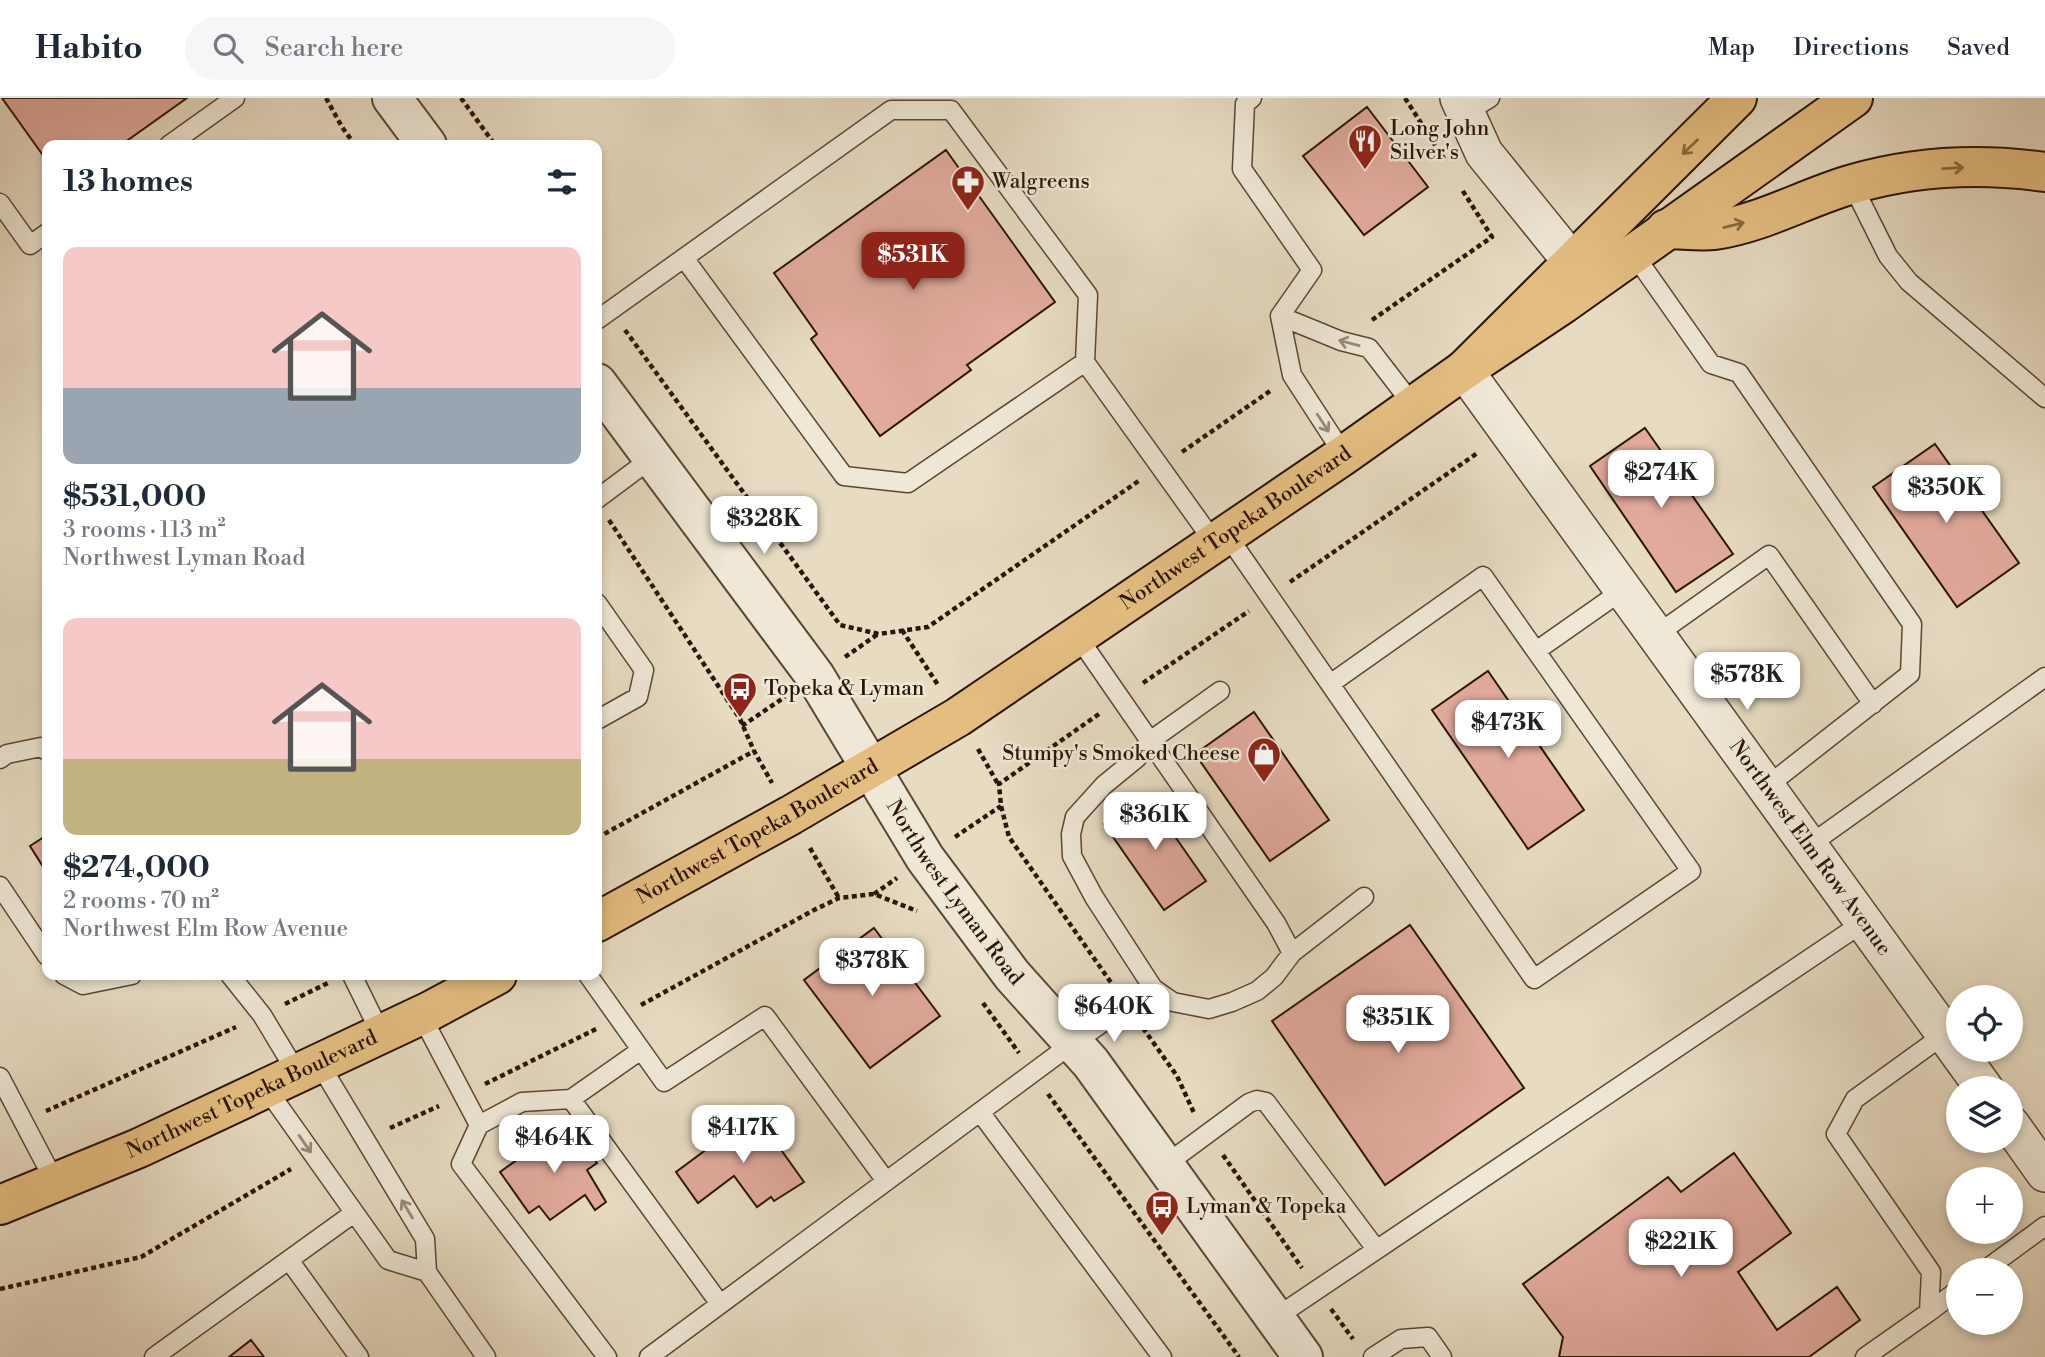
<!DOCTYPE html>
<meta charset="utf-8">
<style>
:root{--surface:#fff;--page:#f6f6f7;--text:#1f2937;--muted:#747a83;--line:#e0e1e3;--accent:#8f2418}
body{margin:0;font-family:"Libre Bodoni",serif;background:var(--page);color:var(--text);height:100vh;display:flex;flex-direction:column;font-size:26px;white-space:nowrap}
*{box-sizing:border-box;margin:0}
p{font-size:23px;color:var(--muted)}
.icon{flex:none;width:38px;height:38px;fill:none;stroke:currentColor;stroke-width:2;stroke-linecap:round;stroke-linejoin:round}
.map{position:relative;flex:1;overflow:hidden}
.sheet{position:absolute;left:42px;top:42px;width:560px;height:840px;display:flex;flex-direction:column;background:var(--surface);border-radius:14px;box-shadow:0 4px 10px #0003}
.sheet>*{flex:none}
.buttons{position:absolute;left:1946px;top:887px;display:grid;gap:14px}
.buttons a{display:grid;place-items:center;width:77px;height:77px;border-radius:50%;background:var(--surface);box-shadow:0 4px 10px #0003;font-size:35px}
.price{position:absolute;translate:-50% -60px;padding:0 16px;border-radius:14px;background:#fff;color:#222;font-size:23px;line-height:46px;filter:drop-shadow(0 2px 4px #0008)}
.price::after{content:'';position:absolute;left:50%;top:42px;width:21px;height:16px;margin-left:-10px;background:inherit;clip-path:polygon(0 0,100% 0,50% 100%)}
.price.active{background:var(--accent);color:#fff}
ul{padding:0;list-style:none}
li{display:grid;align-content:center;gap:14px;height:371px;padding:0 21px}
li span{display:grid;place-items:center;height:217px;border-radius:14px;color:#555}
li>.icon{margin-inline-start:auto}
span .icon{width:126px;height:126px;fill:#fffc;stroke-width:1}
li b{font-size:30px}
h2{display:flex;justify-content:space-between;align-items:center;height:84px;padding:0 21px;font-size:30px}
header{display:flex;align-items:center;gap:42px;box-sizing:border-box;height:98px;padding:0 35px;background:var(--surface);border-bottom:2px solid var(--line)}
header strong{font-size:33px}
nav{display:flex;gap:38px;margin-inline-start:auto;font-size:24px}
.search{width:490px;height:63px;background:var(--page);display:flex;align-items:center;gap:18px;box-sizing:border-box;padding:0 24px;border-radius:38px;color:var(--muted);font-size:26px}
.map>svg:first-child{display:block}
.building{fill:#e1aa9d;stroke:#2b1604;stroke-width:2}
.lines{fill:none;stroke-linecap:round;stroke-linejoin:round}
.service-casing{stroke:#5a4734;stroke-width:21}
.minor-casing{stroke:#5a4734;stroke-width:40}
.tertiary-casing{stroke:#5a4734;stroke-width:42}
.primary-casing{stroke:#2b1604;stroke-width:42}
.trunk-casing{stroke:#2b1604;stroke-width:42}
.path{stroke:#2b1604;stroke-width:4.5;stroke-dasharray:5 3.5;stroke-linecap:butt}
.service{stroke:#efe8d7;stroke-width:18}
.minor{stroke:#efe8d7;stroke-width:37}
.tertiary{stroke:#efe8d7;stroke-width:38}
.primary{stroke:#e4be81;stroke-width:38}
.trunk{stroke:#e4be81;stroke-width:38}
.oneway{stroke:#886a42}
.oneway2{stroke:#978a78}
.labels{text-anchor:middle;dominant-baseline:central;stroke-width:5;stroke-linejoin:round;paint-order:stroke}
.poi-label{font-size:21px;fill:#2b1604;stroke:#efe8d7;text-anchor:start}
.street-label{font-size:21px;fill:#2b1604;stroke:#efe8d7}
</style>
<header>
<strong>Habito</strong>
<div class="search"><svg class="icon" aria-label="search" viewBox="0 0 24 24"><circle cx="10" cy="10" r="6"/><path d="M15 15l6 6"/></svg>Search here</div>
<nav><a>Map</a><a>Directions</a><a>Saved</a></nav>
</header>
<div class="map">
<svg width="2045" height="1259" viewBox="0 0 2045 1259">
<rect width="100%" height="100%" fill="#e7dbc2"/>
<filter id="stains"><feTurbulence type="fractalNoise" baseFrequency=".00286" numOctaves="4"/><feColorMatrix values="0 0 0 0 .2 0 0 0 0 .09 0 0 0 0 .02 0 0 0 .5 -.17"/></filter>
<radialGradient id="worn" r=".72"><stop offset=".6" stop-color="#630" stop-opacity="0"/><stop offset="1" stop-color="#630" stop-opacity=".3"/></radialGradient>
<path class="building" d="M2,0h185l-66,47h-74v16z
M1367,9l61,80 -64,48 -61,-79z
M946,52l109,152 -88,63 4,5 -91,66 -69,-97 6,-5 -43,-61z
M1645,330l88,126 -57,38 -86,-126z
M1935,346l84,119 -62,44 -84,-120z
M1488,573l96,139 -56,39 -96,-139z
M1254,614l75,108 -59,41 -75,-107z
M1146,697l60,86 -42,29 -60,-86z
M47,737v38l-17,-27z
M1410,827l114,163 -139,97 -113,-164z
M874,830l66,88 -70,52 -66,-88z
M767,1017l11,15 -9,7 5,3 30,42 -30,19 -3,-4 -14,10 -23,-31 -36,27 -22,-31 35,-26 -2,-3 22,-16 5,7z
M564,1028l10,13 4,-3 19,27 -10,7 19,32 -11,8 -10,-15 -35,25 -11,-14 -10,7 -29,-41z
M1734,1055l57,80 -53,39 39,58 60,-43 23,33 -51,37h-250l4,-20 -40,-53 145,-107 13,15z
M251,1242l13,17h-35z"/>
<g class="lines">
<g class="service-casing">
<path id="service" d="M1252,0l-7,6 -3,65 70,101 -32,46 12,59 52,80
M1465,15l25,-15
M169,47l66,-47
M1852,86l36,72 21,26 136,116
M0,105l30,42 17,-12
M1633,155l78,111 28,9 173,251 -2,50 -144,113
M684,160l160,218 64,7 177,-121
M1280,218l61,25 28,7 44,57
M597,222l294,-210h60l137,185 -3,67 129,180
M597,401l55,-41
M1227,437l307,444 157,-108 -208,-295 -153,108
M597,505l47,67 -6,27 -41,23
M1656,537l113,-80 104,149
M1078,539l198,286 16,30
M1536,553l87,-61
M1220,593l-70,50 -13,17 -33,27 -29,32 -4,17 1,22 22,41 59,91 20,14 36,7 23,-7 25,-11 17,-14 18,-24 72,-56
M0,661l7,-5 34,-7 6,4
M1808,748l237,-169
M0,788l47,70
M64,877l19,10 49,-10
M230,877l32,40 35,58
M352,877l29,59
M588,877l76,107 101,-66 121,165
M421,917l58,110 -18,39 146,193
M319,965l106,176 2,33 59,85
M0,979l55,105
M266,990l122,172 39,12
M571,1001l70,-49
M980,1014l182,245
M479,1027l43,-23 49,-3 149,205
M1165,1067l84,-62 8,-3 9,2 110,147
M289,1162l70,97
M1985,1172l60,-44
M1929,1214l29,-22
M1275,1220l589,-396
M154,1259l200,-144
M649,1259l424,-314 80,-55
M1373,1259l28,-18 27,-2 14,20
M1865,1259l64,-45 2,-40 -95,-138 19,-35 90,-65"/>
</g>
<g class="minor-casing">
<g id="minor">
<path d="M1459,0l25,55 106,131"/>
<path id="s1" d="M1464,272l520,718"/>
<path d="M2011,1027l34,48"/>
</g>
</g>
<g class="tertiary-casing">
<g id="tertiary">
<path d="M392,0l35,47"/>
<path id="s2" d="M597,285l218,293 110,182 87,117 79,88 212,294"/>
</g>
</g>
<g class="primary-casing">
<g id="primary">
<path id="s3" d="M597,824l194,-107 167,-98 386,-262 120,-85 99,-66 290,-206"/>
<path id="s4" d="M0,1107l139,-57 291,-137 67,-36"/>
</g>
</g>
<g class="trunk-casing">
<path id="trunk" d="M1666,131c16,0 33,3 49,1 48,-7 92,-33 138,-46 62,-18 128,-21 192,-12
M1464,272l273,-272"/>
</g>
<path class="path" d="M326,0l16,29 13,18
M461,0l34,47
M1405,0l39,61
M1372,222l120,-83 -31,-49
M625,232l215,295 39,9 49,-7 212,-147
M1182,354l88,-61
M609,422l131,199 14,32 18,32
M1290,484l189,-130
M902,532l36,55
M845,559l33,-23
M1143,585l106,-72
M1099,616l-100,70 2,22 8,31 103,147
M742,628l43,-29
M978,651l20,35
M955,739l46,-31
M597,740l157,-87
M810,750l29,50
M874,796l23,-16
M983,905l36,50
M285,906l43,-21
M641,907l173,-95 25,-12 35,-4 43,17
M1143,930l34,48 17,37
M485,986l111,-55
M1048,996l191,263
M46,1013l190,-84
M390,1030l49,-22
M1223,1057l79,113
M0,1191l141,-32 150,-88
M1331,1211l22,30"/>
<use href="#service" class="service"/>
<use href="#minor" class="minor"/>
<use href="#tertiary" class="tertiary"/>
<use href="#primary" class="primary"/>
<use href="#trunk" class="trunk"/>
</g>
<defs><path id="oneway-shaft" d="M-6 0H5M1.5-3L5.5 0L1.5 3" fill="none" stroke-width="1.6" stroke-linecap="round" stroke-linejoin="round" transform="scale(1.75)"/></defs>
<g class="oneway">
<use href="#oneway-shaft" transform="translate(1690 49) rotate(136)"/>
<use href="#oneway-shaft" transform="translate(1953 70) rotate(-3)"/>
<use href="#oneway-shaft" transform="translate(1734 127) rotate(-14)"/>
</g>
<g class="oneway2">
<use href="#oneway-shaft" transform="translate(1349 245) rotate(-165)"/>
<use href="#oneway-shaft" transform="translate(1323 325) rotate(57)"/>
<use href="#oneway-shaft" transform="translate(305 1046) rotate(55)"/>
<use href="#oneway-shaft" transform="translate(407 1111) rotate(-121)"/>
</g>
<defs>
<g id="restaurant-pin" transform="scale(1.75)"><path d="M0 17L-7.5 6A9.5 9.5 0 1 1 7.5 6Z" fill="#8f2418" stroke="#efe8d7"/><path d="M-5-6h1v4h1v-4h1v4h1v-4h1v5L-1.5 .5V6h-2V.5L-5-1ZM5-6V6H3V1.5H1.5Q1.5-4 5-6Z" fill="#fff"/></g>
<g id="pharmacy-pin" transform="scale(1.75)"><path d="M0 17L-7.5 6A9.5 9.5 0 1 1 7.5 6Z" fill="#8f2418" stroke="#efe8d7"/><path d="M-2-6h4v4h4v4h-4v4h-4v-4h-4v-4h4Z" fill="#fff"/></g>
<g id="bus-pin" transform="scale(1.75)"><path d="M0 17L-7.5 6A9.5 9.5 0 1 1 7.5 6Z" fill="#8f2418" stroke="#efe8d7"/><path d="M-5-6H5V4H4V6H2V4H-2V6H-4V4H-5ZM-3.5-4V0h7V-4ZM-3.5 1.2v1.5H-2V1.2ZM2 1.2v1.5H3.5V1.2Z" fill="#fff"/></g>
<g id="shop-pin" transform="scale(1.75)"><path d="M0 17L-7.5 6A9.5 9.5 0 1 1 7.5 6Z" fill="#8f2418" stroke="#efe8d7"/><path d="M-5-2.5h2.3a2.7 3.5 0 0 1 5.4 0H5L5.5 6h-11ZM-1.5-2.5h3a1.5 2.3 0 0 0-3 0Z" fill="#fff"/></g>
</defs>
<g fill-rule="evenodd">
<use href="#restaurant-pin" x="1365" y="43"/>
<use href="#pharmacy-pin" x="968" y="84"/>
<use href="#bus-pin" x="740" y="591"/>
<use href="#shop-pin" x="1264" y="656"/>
<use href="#bus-pin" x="1162" y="1109"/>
</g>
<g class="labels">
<g class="poi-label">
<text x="1390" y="31">Long John<tspan x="1390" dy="24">Silver's</tspan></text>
<text x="992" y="84">Walgreens</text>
<text x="764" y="591">Topeka &amp; Lyman</text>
<text x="1240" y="656" text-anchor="end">Stumpy's Smoked Cheese</text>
<text x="1186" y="1109">Lyman &amp; Topeka</text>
</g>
<g class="street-label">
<text stroke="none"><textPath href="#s3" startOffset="751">Northwest Topeka Boulevard</textPath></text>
<text stroke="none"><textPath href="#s3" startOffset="184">Northwest Topeka Boulevard</textPath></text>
<text stroke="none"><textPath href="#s1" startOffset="590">Northwest Elm Row Avenue</textPath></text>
<text stroke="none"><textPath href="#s2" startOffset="623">Northwest Lyman Road</textPath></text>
<text stroke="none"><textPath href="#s4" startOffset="275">Northwest Topeka Boulevard</textPath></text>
</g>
</g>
<rect width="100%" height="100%" filter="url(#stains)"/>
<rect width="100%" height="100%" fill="url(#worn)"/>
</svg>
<div class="buttons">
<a><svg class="icon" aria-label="locate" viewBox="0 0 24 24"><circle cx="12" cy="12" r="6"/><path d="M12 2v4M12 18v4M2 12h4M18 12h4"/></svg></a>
<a><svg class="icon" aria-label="layers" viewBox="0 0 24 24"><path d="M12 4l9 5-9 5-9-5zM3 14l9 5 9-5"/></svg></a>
<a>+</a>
<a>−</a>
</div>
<b class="price active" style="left:913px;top:194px">$531K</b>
<b class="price" style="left:1661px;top:412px">$274K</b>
<b class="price" style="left:1946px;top:427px">$350K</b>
<b class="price" style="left:764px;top:458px">$328K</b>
<b class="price" style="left:1747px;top:614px">$578K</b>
<b class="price" style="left:1508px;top:662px">$473K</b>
<b class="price" style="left:1155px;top:754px">$361K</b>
<b class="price" style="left:872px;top:900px">$378K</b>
<b class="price" style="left:1114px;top:946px">$640K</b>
<b class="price" style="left:1398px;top:957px">$351K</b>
<b class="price" style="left:743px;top:1067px">$417K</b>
<b class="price" style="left:554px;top:1077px">$464K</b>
<b class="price" style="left:1681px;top:1181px">$221K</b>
<section class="sheet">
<h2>13 homes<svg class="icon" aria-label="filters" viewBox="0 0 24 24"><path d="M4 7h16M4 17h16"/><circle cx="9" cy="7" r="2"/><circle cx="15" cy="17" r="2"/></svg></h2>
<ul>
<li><span style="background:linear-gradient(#f6c9c9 65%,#9aa5b1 0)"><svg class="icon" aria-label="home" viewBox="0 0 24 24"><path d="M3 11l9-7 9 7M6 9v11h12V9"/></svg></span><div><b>$531,000</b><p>3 rooms · 113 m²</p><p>Northwest Lyman Road</p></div></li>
<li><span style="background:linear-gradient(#f6c9c9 65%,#c2b280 0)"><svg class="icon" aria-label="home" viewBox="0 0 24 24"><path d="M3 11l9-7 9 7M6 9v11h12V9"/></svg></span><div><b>$274,000</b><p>2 rooms · 70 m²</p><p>Northwest Elm Row Avenue</p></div></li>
</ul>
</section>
</div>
